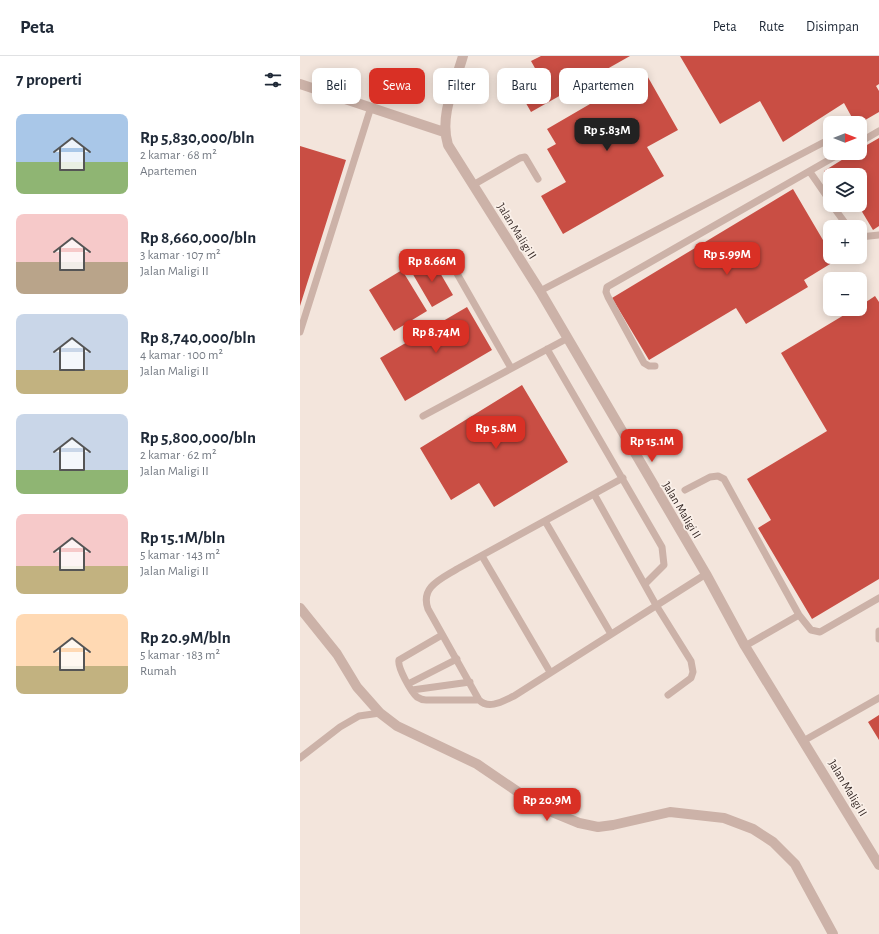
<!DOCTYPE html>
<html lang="id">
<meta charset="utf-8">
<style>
:root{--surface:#fff;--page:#f2f2f3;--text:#1f2937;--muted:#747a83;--line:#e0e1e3;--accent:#d93025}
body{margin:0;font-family:"Alegreya Sans",sans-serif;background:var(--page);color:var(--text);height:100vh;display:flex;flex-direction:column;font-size:15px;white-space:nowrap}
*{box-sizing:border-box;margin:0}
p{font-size:13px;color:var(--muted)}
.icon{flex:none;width:22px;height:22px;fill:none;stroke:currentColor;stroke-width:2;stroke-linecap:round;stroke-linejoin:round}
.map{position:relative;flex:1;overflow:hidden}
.side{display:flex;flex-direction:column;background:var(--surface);width:300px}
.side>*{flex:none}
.guide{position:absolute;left:12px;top:12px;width:380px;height:36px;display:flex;gap:8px}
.needle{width:26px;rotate:90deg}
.buttons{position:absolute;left:523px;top:60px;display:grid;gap:8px}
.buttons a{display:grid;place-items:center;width:44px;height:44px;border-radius:8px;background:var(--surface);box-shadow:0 2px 10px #0003;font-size:20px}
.price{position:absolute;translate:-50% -34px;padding:0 9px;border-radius:8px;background:var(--accent);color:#fff;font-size:13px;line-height:26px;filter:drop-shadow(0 1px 2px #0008)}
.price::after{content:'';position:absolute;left:50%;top:24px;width:12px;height:9px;margin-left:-6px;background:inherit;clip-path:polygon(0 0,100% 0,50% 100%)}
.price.selected{background:#222;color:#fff}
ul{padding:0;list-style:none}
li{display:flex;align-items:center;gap:12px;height:100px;padding:0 16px}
li span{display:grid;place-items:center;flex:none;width:112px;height:80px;border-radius:8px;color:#555}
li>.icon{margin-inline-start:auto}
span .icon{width:48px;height:48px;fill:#fffc;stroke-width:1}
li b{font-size:17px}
h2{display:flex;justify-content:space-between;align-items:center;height:48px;padding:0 16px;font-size:17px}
.pill{padding:0 14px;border-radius:8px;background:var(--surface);box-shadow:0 2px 10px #0003;font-size:14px;line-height:36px}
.pill.selected{background:var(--accent);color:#fff}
header{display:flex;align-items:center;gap:24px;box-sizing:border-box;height:56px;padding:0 20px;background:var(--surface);border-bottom:1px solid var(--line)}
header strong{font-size:19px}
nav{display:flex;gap:22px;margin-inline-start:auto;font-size:14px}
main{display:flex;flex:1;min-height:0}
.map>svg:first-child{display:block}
.building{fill:#c94e44}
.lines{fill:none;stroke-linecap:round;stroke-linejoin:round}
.service{stroke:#ccb2a8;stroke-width:7}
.minor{stroke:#ccb2a8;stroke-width:10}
.labels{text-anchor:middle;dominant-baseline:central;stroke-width:3.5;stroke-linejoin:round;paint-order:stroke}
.street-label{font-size:12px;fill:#382b28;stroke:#faf0e9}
</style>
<header>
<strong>Peta</strong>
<nav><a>Peta</a><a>Rute</a><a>Disimpan</a></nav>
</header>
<main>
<section class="side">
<h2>7 properti<svg class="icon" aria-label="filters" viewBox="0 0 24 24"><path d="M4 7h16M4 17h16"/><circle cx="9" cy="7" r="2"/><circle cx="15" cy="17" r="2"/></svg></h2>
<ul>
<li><span style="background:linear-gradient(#a9c7e8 60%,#8fb573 0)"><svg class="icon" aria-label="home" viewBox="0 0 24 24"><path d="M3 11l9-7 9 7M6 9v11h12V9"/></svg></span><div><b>Rp 5,830,000/bln</b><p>2 kamar · 68 m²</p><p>Apartemen</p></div></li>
<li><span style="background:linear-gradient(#f6c9c9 60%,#b9a48a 0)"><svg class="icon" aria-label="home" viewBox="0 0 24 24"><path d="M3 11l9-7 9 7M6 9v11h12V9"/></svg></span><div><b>Rp 8,660,000/bln</b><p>3 kamar · 107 m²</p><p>Jalan Maligi II</p></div></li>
<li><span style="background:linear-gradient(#c9d6e8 70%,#c2b280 0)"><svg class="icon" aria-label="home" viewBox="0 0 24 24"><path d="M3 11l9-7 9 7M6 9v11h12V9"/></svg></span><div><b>Rp 8,740,000/bln</b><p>4 kamar · 100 m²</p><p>Jalan Maligi II</p></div></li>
<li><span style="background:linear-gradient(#c9d6e8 70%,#8fb573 0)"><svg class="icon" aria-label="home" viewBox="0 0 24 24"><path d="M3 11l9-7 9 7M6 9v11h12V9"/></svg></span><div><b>Rp 5,800,000/bln</b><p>2 kamar · 62 m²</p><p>Jalan Maligi II</p></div></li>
<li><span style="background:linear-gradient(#f6c9c9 65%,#c2b280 0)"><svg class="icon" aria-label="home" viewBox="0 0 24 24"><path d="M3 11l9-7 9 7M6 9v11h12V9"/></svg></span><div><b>Rp 15.1M/bln</b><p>5 kamar · 143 m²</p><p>Jalan Maligi II</p></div></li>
<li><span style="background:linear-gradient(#ffd9b3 65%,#c2b280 0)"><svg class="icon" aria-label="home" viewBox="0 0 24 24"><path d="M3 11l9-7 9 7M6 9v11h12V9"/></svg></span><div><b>Rp 20.9M/bln</b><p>5 kamar · 183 m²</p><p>Rumah</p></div></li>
</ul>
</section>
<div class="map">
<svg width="579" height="878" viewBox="0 0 579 878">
<rect width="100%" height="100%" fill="#f3e5dc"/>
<path class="building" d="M241,0h89l-99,56 -12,-21 22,-12 -10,-18z
M380,0h199v28l-3,2 3,5v21l-19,11h-5l-11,-20 -61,39 -23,-41 -40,23z
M345,16l33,58 -31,17 17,29 -101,58 -22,-38 25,-14 -19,-33 9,-5 -9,-15z
M579,82v88l-6,4 -15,-25h2v-30h-30v7l-6,-11 29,-18h7v-4z
M0,90l46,14 -46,146z
M493,133l37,63v5h3l2,4 -31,19 4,7 -62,37 -10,-16 -87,52 -37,-62z
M132,203l21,36 -21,12 -21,-36z
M102,214l25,41 -33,20 -25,-41z
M575,240l4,6v277l-67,40 -54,-91 13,-8 -24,-41 80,-48 -46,-78 73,-44h6v-3z
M167,251l25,43 -87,51 -25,-43z
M222,329l46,77 -74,45 -15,-24 -28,17 -31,-52z
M579,659v25l-11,-18z"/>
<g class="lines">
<path class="service" d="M560,86l19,-11
M510,116l20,29
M173,129l47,-27 5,-1 13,22
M532,149l16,22
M560,181l19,-2
M147,200l64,112
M240,235l290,-152
M0,276l71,-225
M247,293l115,198 2,18 -19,19
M355,310h-6l-5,-3 -36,-66 -2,-5 1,-5 234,-134
M123,360l145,-78
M323,422l-166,91c-16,10 -37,18 -29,40l51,91c10,10 24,1 35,-4l192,-122
M385,434l25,-13 8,-1 6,3 75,136 12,15 9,2 59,-34
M294,438l62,111 35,56 2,11 -2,6 -23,17
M245,465l66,113
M182,500l68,116
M579,575v8
M142,579l-43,25c-2,7 12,32 18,37 3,2 6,3 9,3h53
M445,590l54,-31
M108,628l49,-25
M112,634l58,-8
M505,684l74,-42
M0,702l40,-31 19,-11 21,-3"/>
<path class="minor" d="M163,0c-8,28 -24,60 -15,89l92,146 166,283 39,72 134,219
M0,28l144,48
M0,552l37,46 20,33 23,26 17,13 80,38 63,43 39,16 19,4 15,-2 57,-13 54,6 29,11 20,13 22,22 38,70"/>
</g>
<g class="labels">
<g class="street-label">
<text transform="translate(217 175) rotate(58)">Jalan Maligi II</text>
<text transform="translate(382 454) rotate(59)">Jalan Maligi II</text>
<text transform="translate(548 732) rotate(59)">Jalan Maligi II</text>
</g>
</g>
</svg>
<div class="buttons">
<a><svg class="needle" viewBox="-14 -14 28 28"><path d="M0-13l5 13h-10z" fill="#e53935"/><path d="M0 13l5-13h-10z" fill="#747a83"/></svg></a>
<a><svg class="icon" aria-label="layers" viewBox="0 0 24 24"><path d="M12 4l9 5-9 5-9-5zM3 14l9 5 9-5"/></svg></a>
<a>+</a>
<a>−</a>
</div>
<b class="price selected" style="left:307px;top:96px">Rp 5.83M</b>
<b class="price" style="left:427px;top:220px">Rp 5.99M</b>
<b class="price" style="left:132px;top:227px">Rp 8.66M</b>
<b class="price" style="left:136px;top:298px">Rp 8.74M</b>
<b class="price" style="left:196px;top:394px">Rp 5.8M</b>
<b class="price" style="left:352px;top:407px">Rp 15.1M</b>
<b class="price" style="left:247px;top:766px">Rp 20.9M</b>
<div class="guide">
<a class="pill">Beli</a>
<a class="pill selected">Sewa</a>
<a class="pill">Filter</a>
<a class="pill">Baru</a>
<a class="pill">Apartemen</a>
</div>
</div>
</main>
